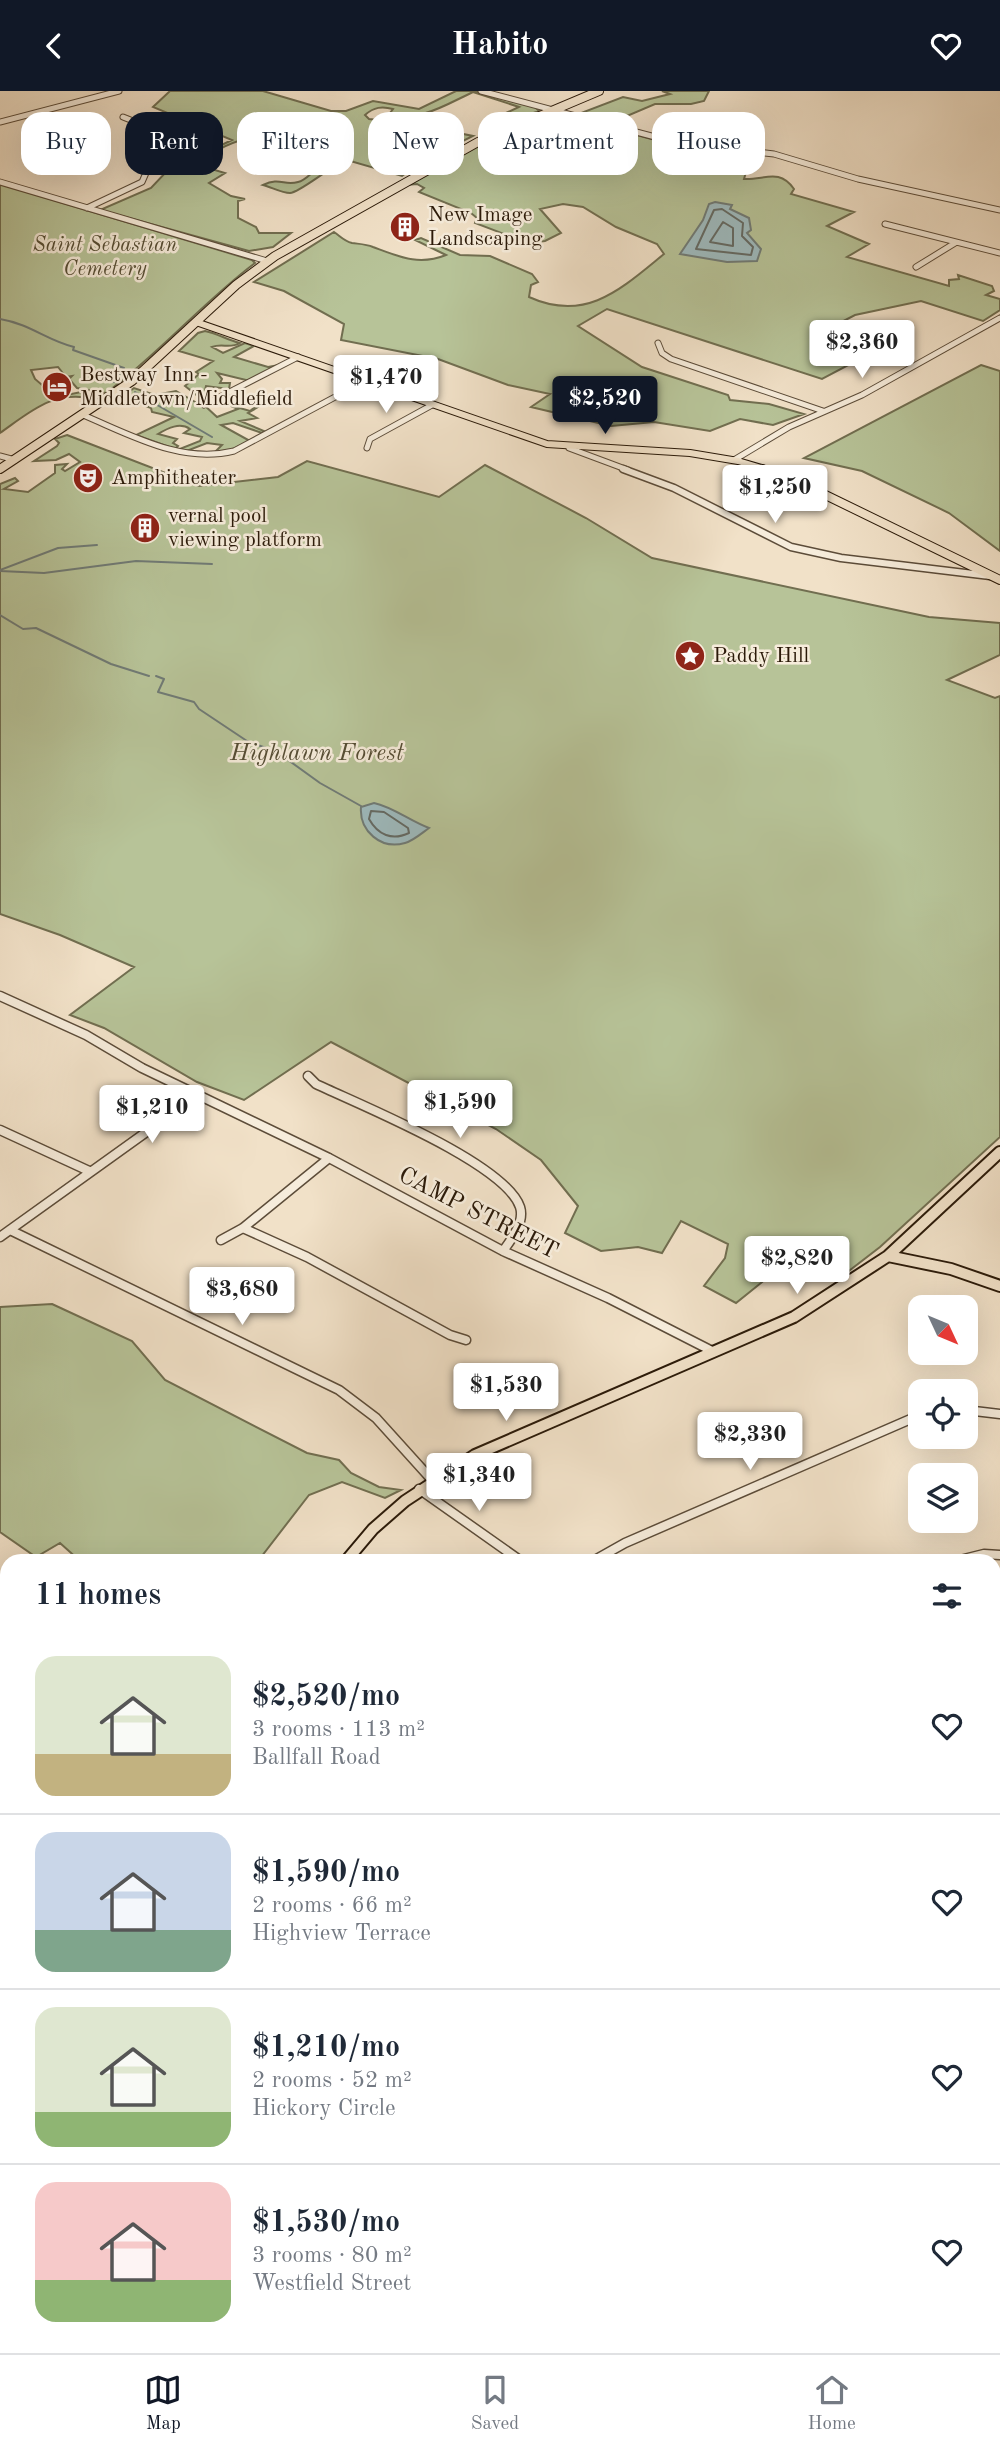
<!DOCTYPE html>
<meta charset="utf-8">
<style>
:root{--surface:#fff;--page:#f6f6f7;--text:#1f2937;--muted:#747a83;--line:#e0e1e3;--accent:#111827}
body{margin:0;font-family:"Old Standard TT",serif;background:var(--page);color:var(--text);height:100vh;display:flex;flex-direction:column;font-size:26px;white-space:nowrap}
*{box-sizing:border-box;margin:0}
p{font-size:23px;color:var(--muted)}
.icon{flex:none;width:38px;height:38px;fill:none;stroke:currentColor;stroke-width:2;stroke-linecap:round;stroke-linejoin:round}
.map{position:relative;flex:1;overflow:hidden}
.side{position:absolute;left:0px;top:1463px;width:1001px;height:800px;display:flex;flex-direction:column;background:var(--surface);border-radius:21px 21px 0 0;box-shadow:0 7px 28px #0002}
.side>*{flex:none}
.guide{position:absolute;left:21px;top:21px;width:959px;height:63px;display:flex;gap:14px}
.needle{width:46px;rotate:134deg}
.controls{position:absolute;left:908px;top:1204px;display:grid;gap:14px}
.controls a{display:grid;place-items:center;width:70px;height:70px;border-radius:14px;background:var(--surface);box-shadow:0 7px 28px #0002;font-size:35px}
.price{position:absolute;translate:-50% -60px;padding:0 16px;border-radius:7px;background:#fff;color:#222;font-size:23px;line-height:46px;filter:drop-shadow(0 2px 4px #0008)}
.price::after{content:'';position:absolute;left:50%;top:42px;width:21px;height:16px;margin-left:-10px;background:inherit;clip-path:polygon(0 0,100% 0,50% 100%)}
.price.selected{background:var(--accent);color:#fff}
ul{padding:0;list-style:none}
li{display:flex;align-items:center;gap:21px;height:175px;padding:0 35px}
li+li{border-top:2px solid var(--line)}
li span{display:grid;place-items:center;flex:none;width:196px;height:140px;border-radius:21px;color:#555}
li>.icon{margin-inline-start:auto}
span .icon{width:84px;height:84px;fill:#fffc;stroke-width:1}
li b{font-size:30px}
h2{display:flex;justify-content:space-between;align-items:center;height:84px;padding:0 35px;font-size:30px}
.tag{padding:0 24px;border-radius:21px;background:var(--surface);box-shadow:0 7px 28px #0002;font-size:24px;line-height:63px}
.tag.selected{background:var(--accent);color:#fff}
header{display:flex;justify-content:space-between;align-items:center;height:91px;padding:0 35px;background:var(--accent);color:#fff;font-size:32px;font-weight:600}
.tab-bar{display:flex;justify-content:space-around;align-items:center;height:98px;border-top:2px solid var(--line);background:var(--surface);font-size:19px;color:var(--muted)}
.tab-bar a{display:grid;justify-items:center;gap:4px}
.tab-bar .selected{color:var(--accent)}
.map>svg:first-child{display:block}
.green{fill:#b7c398;stroke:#716e50;stroke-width:2}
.water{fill:#9ebbbf;stroke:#707b76;stroke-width:2}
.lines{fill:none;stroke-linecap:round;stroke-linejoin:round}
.shore{stroke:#646a64;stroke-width:2}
.stream{stroke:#707b76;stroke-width:2}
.minor-far3-casing{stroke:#5c4c39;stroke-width:7}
.minor-far2-casing{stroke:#5c4c39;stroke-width:9}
.minor-far1-casing{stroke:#5c4c39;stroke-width:11}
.minor-casing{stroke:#5c4c39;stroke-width:14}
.major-far3-casing{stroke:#2b1a09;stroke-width:8}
.major-far2-casing{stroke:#2b1a09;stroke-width:10}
.major-far1-casing{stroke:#2b1a09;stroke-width:14}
.major-casing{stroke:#2b1a09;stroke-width:17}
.highway-casing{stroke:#2b1a09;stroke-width:10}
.minor-far3{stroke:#f6ecdb;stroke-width:5}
.minor-far2{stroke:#f6ecdb;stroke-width:6}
.minor-far1{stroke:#f6ecdb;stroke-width:8}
.minor{stroke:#f6ecdb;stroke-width:10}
.major-far3{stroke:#f1e1c8;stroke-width:6}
.major-far2{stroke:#f1e1c8;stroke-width:8}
.major-far1{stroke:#f1e1c8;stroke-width:10}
.major{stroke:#f1e1c8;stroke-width:13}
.highway{stroke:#f1e1c8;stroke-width:8}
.labels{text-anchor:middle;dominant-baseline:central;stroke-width:5;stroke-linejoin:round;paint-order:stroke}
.far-poi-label{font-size:21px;fill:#2b1a09;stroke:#f6ecdb;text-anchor:start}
.far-park-label{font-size:21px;font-style:italic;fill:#554d34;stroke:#f6ecdb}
.park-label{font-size:24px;font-style:italic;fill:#554d34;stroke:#f6ecdb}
.street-label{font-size:24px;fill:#2b1a09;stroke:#f6ecdb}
</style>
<header><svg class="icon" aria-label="back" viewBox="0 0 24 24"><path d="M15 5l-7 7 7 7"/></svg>Habito<svg class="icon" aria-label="heart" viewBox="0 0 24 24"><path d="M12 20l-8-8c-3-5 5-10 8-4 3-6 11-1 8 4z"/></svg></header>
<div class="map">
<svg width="1000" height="2262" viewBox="0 0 1000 2262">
<rect width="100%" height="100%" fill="#f1e1c8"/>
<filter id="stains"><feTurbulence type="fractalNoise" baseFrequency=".00286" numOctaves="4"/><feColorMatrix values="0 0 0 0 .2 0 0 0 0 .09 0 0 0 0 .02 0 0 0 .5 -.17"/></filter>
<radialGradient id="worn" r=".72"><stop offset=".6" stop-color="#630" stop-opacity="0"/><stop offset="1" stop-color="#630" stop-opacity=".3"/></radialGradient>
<path class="green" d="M170,0h93l68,20h15l27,-10 46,8 37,-18h18l61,16 4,4 -39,14 17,-8 -11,-4 13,-6 -46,-15c-26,12 -54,31 -83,21l3,-4c-11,-3 -19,-2 -28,6l4,4 40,4 64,13 -18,9 -24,-4 -47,19 9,2 -2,4 10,5 9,-1 -8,6 -55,-16c-17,6 -46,32 -57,33 -8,0 -19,-6 -27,-8 17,-8 21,1 35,-3 7,-1 14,-10 20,-14l-10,-8 11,-8c-37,-27 -90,-17 -121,13l27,8 -16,10 22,13 14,3 -7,2v17l18,9 3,6h32l-18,14 -24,4 -149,-41 51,-22 16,-17 65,-31 -79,-33z
M662,0h47l-5,10 -13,3h-36l-42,18 -32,-9 42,-16 19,4 28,-7z
M560,23l12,2 -19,10 23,6 20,-8 85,23 36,26 13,-9 17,1 -11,3 10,4 -2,7c21,1 35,-11 50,10l-3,5 63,18 -27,14 42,18 -22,13 102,29v-6l10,-1 -1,-4 34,11 2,5 -8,4 14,4v11l-17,11 -62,-20 -66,14 -33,17 55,18 -55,29 -215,-70 -29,17 64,41 86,28 2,5 39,4 35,10 -31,11 -33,-6 -30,12 -56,-9 -43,4 -80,-19 19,-13 -42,-9 -70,-26 -97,-19 3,-16 -60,-33 -30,-9 80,-50c6,4 10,9 18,11 7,1 14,1 21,4 27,10 46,19 73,8l-31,-15 6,-2 39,17 30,1 42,18 6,8 -7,3 -2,12c57,26 92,-8 135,-43l-7,-10 -41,-17 -33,-20 -20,-3 -23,5 21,24 -16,8 -17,2 -53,-20 2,-5 -6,-5 -52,-21 5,-4 -7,-4 -11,1c35,-18 119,-70 154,-71z
M0,93l252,76 3,3c-53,40 -96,91 -149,130l-29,-5 -8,-9 3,-3 -6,1 -8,-10 -27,3 4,9 14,12 7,-1 6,6 19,-4 19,5 -7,5 1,-3c-40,-10 -64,13 -94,34z
M205,240c14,3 22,9 35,12 -10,6 -18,0 -28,4l11,6 22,-10 9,3 -20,11 34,10 11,-2 -29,16 -33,-8 5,6 -2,4h10l-1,6 -23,-3 -1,4 14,7 -15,8 13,12 21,-8 -9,-4 21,6 14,-11h6l-22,13 9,5 -17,3 24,10 -2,2 -29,-10 -12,2 29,16 -21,10 -16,3 9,-9 -15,-2 -23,9 -7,-2 23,-9 2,-4 -18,-4 6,-4c-10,-7 -22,-1 -32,5l19,5 -4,4 5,3 -3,3 -39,-14 38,-18 -22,-5 -1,-4 -29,-11 12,-9 21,7 21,-4 21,12 7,-2 -19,-15 14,-12 -3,-2 17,-11 -34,-10 19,-18z
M981,274l19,6v180l-51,-38 -87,-42 -58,-13z
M67,344l132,51 79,-9 29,-16 132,36 46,-32 101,53 66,40 277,59 71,6v32l-53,25 48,18 5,-2v441l-120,110 -39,30 -35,-19 -29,12 -41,33 -32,-17 21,-28 3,-14 -47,-23 -19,32 -24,-6 -37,4 -36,-18 13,-27 -37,-46 -45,-31 -165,-87 -87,58 -47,-18 -93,-54 -34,-13 64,-48 -74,-32 -60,-21v-430l15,-6 3,3 -14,8 24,3 27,-19v-8l12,-1 -5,5 3,2 15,-9 -11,-8 -13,6 -22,1 23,-15 2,-3 -4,-4z
M52,1213l80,37 33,39 142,73 32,7 12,13 28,14 22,3 -16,8 -43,-16 -33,13 -51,66h-178l-20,-18 -24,14 -36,-25v-225z
M0,1601l7,7v130l-7,3z
M994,1674l6,2v470l-6,-1z
M7,1765v97l-7,-4v-90z"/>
<path class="water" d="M715,111l17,3 -2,4 19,9 2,12 -4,3 14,16 -4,12 -30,1 -47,-8 23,-34 6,-16z
M374,712c19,4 36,18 55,25 -7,5 -16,13 -24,15 -24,7 -46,-12 -44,-36z"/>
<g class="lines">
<path class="shore" d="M722,118l21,14 -1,13 11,11 -2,8 -55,-6 18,-39z
M723,131l10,6v18l-23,-4z
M371,720l13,1 24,16 1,5c-17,8 -31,2 -40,-14z"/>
<path class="stream" d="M0,228c30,5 48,22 74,28l-1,3 51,18 -10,14
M135,301l77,45
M0,479l58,-22 39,-3
M0,480l44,2 92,-12 76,3
M0,524l23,14 13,-1 75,36 38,12
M156,585l8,3 -6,13 36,10 5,7 48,32 30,11 43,31 41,23"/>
<g class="minor-far3-casing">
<path id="minor-far3" d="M481,0l197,52 96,11 84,25 142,31
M123,26l73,29
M0,31l119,-31
M0,91l267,79
M87,117l55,-26 7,-16 -7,-11v-7l32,-11
M885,133l115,29
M916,176l39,-24
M658,252l4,10 9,6 152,52
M204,314l94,-48
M83,324c48,20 98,49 151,36l131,-70
M367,357l3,-9 62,-34
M569,357l59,22
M0,365l15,4
M734,369l55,-33 73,-32 138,-77"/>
</g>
<g class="minor-far2-casing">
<path id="minor-far2" d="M623,378l51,19 117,59 50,11 149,18"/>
</g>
<g class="minor-far1-casing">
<path id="minor-far1" d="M0,905l86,39 56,33 187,90 174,93 105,47 106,54
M308,985l8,8c44,21 189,79 204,123 5,15 -9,33 -17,44
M0,1039l89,41
M243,1137l64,29 143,78 16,5
M10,1139l329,160 37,28 56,62
M0,1146l198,-142
M221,1149l22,-12 86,-70
M966,1319l34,4
M419,1398l102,72
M593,1470l32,-18 295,-128
M956,1470l28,-7 16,1"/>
</g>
<g class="minor-casing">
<path id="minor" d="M0,1518l7,4
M994,1602l6,2
M0,1888l7,1
M0,2092l7,7
M994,2215l6,2
M207,2256l8,6
M617,2256l15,6
M417,2262l4,-6"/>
</g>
<g class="major-far3-casing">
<path id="major-far3" d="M196,231l351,122 143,9 48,8 30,9"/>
</g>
<g class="major-far2-casing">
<path id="major-far2" d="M762,378l45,17 193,94"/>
</g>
<g class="major-far1-casing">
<path id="major-far1" d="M888,1165l63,13 49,17
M346,1470l27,-32 32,-28 70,-46 319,-138 94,-61 112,-104"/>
</g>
<g class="major-casing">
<path id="major" d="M0,1752l7,-3"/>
</g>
<g class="highway-casing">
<path id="highway" d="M0,378l132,-88 104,-96 39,-29 203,-114 121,-51"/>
</g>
<use href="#minor-far3" class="minor-far3"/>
<use href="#minor-far2" class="minor-far2"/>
<use href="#minor-far1" class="minor-far1"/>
<use href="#minor" class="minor"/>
<use href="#major-far3" class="major-far3"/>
<use href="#major-far2" class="major-far2"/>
<use href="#major-far1" class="major-far1"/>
<use href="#major" class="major"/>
<use href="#highway" class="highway"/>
</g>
<defs>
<g id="building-disc" transform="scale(1.575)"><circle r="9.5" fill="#8f2418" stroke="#f6ecdb"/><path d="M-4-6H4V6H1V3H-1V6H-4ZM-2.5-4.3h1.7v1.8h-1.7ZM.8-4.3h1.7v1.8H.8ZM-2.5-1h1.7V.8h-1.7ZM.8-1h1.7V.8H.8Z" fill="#fff"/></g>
<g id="hotel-disc" transform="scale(1.575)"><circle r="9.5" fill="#8f2418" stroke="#f6ecdb"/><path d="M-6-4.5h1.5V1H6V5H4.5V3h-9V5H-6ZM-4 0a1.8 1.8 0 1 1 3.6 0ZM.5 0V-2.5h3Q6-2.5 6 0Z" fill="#fff"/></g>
<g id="theatre-disc" transform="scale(1.575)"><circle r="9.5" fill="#8f2418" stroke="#f6ecdb"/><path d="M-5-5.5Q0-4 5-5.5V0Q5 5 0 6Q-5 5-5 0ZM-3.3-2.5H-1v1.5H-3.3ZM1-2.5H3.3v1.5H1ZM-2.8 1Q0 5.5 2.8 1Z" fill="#fff"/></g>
<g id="sight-disc" transform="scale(1.575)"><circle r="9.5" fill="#8f2418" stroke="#f6ecdb"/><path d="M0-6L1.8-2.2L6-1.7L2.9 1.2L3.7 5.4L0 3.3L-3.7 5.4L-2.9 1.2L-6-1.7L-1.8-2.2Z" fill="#fff"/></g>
</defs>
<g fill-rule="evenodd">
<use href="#building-disc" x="405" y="136"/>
<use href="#hotel-disc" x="57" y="296"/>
<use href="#theatre-disc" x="88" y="387"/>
<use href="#building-disc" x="145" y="437"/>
<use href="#sight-disc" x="690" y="565"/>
</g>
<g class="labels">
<g class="far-poi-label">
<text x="428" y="124">New Image<tspan x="428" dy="24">Landscaping</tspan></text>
<text x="80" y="284">Bestway Inn -<tspan x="80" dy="24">Middletown/Middlefield</tspan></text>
<text x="111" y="387">Amphitheater</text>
<text x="168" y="425">vernal pool<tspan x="168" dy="24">viewing platform</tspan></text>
<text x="713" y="565">Paddy Hill</text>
</g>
<g class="far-park-label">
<text x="105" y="154">Saint Sebastian<tspan x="105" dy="24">Cemetery</tspan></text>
</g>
<g class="park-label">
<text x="317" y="663">Highlawn Forest</text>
</g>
<g class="street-label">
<text transform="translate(478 1123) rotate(27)">CAMP STREET</text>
</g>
</g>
<rect width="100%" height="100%" filter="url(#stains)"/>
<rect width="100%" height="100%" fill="url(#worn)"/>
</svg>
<div class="controls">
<a><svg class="needle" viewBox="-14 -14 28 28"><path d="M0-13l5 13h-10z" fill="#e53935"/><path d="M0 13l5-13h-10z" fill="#747a83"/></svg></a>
<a><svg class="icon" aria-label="locate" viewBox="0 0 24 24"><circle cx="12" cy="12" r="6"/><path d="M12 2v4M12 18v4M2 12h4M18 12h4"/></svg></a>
<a><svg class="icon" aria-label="layers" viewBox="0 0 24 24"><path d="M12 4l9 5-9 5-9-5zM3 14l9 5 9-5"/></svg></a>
</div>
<b class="price" style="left:862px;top:289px">$2,360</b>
<b class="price" style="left:386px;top:324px">$1,470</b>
<b class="price selected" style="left:605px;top:345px">$2,520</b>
<b class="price" style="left:775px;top:434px">$1,250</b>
<b class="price" style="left:460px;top:1049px">$1,590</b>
<b class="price" style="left:152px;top:1054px">$1,210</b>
<b class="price" style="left:797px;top:1205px">$2,820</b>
<b class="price" style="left:242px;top:1236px">$3,680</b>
<b class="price" style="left:506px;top:1332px">$1,530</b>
<b class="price" style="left:750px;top:1381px">$2,330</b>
<b class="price" style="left:479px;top:1422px">$1,340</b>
<div class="guide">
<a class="tag">Buy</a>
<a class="tag selected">Rent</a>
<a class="tag">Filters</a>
<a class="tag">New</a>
<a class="tag">Apartment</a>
<a class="tag">House</a>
</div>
<section class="side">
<h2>11 homes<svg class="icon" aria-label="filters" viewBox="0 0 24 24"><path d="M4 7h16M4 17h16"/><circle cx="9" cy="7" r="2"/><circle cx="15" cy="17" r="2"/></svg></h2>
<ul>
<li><span style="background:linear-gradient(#dfe7d0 70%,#c2b280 0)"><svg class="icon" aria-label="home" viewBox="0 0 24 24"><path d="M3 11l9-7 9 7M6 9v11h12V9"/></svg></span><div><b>$2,520/mo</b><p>3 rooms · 113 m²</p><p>Ballfall Road</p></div><svg class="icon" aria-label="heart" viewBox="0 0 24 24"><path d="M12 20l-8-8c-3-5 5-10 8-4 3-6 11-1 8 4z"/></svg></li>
<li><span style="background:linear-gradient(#c9d6e8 70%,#7fa58c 0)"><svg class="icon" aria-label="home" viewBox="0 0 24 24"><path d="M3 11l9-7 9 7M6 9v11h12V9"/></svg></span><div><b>$1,590/mo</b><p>2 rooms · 66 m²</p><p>Highview Terrace</p></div><svg class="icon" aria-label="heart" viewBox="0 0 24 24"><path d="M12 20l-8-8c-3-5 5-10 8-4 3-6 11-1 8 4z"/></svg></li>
<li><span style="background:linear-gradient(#dfe7d0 75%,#8fb573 0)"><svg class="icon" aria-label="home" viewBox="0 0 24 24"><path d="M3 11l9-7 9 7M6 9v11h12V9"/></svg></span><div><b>$1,210/mo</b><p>2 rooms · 52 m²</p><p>Hickory Circle</p></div><svg class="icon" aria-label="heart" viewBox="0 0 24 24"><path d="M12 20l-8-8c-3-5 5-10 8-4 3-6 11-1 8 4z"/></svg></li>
<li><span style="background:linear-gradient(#f6c9c9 70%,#8fb573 0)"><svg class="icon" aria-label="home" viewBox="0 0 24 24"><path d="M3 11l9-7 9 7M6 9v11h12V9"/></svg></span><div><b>$1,530/mo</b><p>3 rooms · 80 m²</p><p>Westfield Street</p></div><svg class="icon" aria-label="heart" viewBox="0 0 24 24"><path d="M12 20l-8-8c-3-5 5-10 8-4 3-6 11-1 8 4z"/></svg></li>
</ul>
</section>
</div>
<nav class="tab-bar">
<a class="selected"><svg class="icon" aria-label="map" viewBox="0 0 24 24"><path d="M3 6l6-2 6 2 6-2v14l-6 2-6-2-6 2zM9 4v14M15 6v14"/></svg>Map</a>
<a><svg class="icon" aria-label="saved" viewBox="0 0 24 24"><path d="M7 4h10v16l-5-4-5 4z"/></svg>Saved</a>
<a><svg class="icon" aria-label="home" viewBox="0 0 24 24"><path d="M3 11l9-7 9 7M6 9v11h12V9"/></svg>Home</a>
</nav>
